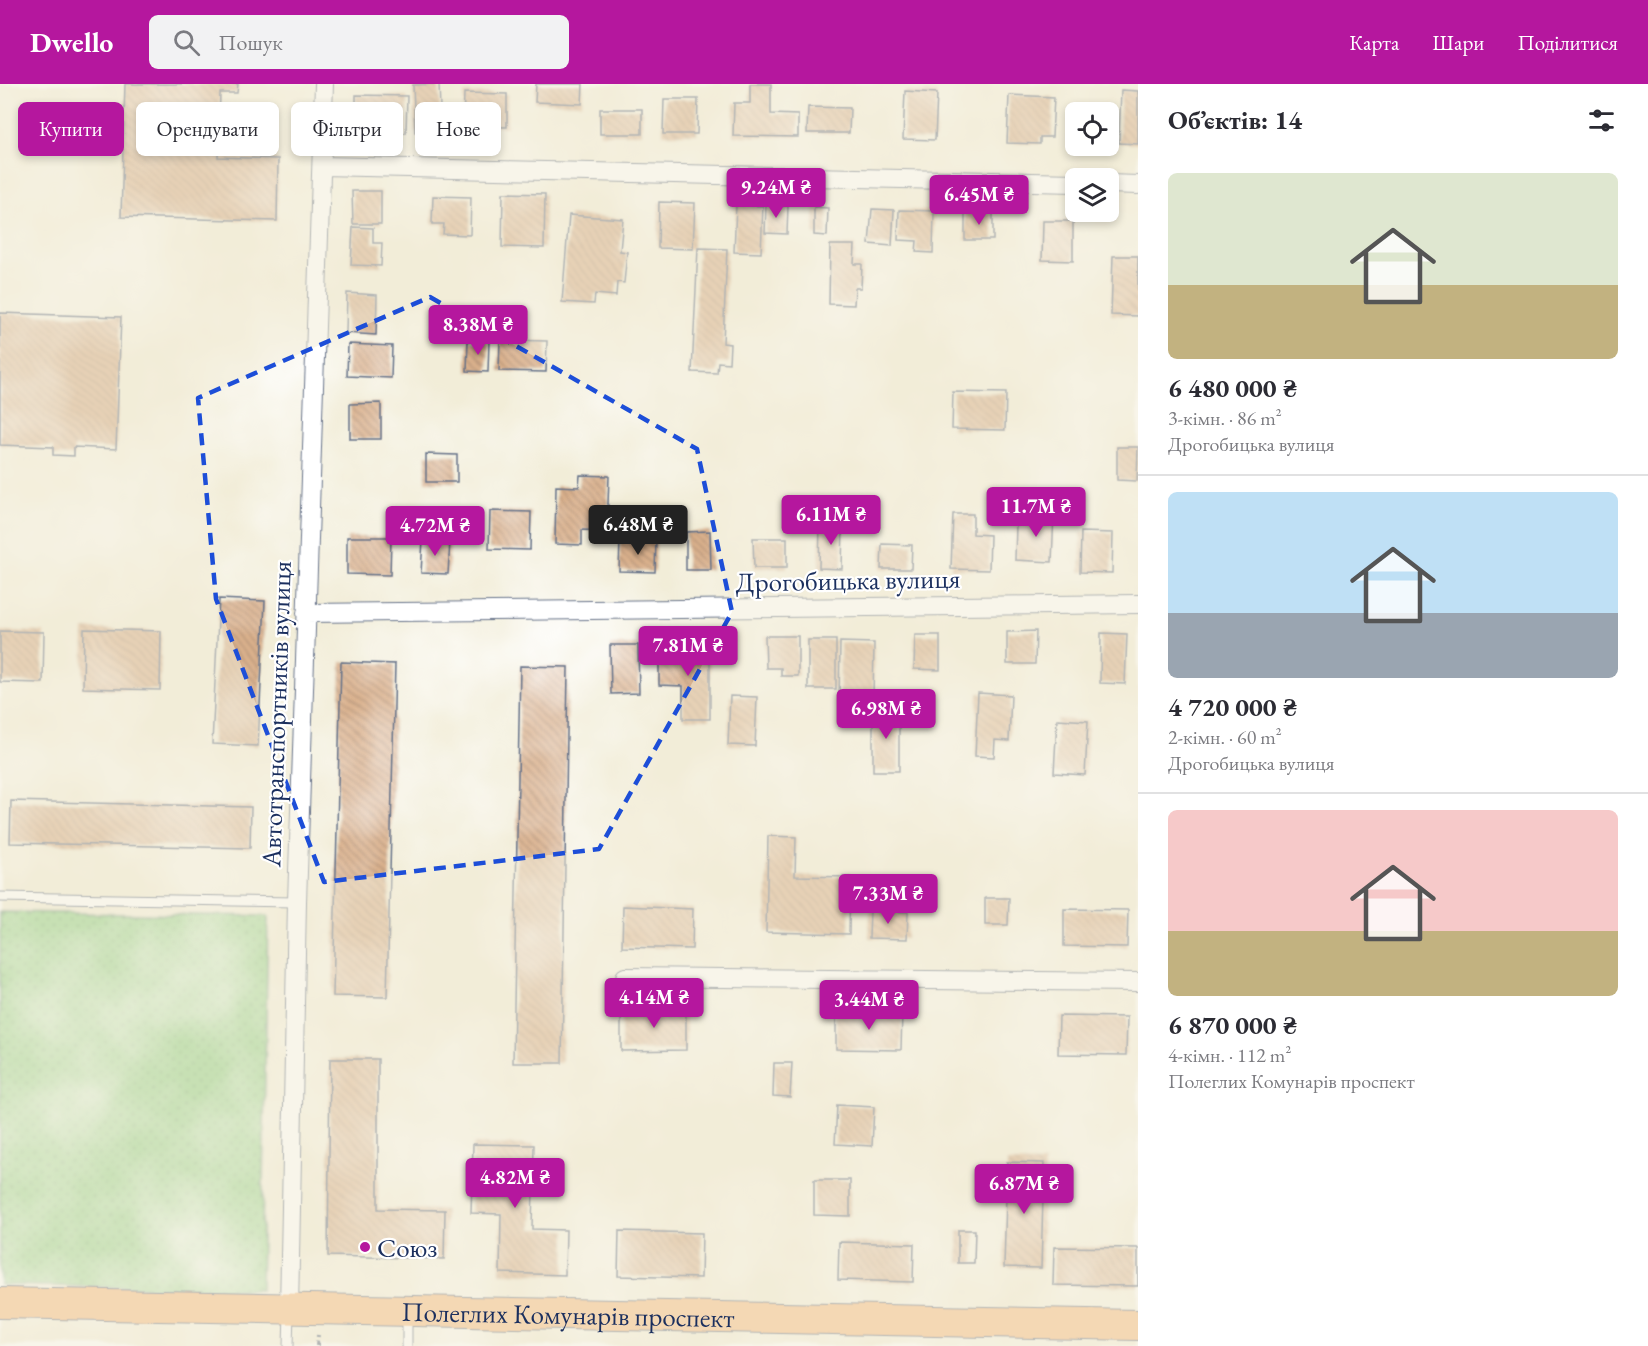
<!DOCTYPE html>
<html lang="uk">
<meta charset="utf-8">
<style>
:root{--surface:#fff;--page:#f2f2f3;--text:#2b2b33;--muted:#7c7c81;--line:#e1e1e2;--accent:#b5179e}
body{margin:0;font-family:"EB Garamond",serif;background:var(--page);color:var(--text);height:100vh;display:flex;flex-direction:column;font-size:22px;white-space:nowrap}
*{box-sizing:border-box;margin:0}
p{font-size:20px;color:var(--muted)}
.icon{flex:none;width:33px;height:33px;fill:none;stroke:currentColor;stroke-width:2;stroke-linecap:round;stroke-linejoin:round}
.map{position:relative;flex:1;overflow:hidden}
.details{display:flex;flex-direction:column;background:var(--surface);width:510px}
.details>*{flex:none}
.hud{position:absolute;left:18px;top:18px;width:570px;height:54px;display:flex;gap:12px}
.tools{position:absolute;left:1065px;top:18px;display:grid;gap:12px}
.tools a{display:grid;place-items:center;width:54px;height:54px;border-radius:9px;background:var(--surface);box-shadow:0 3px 9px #0003;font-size:30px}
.price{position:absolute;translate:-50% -51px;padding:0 14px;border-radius:6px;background:var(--accent);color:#fff;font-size:20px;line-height:39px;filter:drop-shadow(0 2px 3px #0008)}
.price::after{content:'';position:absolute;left:50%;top:36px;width:18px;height:14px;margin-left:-9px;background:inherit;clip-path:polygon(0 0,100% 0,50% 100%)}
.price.active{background:#222;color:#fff}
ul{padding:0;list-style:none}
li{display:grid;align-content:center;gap:12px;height:318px;padding:0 30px}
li+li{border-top:2px solid var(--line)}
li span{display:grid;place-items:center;height:186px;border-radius:9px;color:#555}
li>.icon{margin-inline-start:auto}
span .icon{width:108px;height:108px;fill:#fffc;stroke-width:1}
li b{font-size:26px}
h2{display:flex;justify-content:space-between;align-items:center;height:72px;padding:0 30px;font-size:26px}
.pill{padding:0 21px;border-radius:9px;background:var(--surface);box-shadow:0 3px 9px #0003;font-size:21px;line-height:54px}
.pill.active{background:var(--accent);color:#fff}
header{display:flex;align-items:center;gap:36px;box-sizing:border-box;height:84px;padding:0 30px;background:var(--accent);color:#fff}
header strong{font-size:28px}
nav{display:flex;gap:33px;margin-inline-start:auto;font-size:21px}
.search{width:420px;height:54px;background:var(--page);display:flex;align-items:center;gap:15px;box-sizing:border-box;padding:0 21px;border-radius:9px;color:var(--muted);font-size:22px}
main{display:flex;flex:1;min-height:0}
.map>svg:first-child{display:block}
.park{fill:url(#park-dots);stroke:#578072;stroke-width:1.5}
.building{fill:url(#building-back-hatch)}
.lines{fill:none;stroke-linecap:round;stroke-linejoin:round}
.lane-casing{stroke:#667289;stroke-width:11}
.street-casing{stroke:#667289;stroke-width:20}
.primary-casing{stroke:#667289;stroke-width:32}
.path{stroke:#667289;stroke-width:4;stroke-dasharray:4.5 4.5;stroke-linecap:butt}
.lane{stroke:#fff;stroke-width:9}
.street{stroke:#fff;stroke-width:18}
.primary{stroke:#f7be88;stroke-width:30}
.marked{fill:none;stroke:#1d4ed8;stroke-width:4.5;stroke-dasharray:12 8;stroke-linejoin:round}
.poi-dot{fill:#b5179e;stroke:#fff;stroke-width:2}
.labels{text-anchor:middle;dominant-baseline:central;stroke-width:4.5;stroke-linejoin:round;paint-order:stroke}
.street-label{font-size:27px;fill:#1b2f5e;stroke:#fff}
.poi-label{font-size:27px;fill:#1b2f5e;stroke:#fff;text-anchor:start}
</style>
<header>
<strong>Dwello</strong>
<div class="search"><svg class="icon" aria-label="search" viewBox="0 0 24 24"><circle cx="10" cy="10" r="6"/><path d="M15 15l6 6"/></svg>Пошук</div>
<nav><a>Карта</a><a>Шари</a><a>Поділитися</a></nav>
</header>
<main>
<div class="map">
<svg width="1138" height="1262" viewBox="0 0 1138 1262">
<defs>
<pattern id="park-dots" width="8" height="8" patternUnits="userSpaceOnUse" patternTransform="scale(1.5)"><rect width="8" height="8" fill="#93d187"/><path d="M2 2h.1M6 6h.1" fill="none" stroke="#77aa72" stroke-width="1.8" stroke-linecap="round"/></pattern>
<pattern id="building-back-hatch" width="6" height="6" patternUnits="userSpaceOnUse" patternTransform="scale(1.5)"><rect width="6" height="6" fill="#dab18c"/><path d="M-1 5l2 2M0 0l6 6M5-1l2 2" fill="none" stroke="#b09076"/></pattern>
</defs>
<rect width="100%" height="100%" fill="#fff"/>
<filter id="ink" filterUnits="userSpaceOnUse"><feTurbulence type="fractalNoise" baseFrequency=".0167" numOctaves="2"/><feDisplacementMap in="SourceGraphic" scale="12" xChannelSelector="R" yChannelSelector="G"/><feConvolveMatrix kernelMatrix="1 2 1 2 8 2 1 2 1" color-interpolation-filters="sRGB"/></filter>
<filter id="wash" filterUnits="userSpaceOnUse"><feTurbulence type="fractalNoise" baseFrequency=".008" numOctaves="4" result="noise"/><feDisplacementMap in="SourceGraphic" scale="24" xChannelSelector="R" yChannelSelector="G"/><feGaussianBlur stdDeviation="1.35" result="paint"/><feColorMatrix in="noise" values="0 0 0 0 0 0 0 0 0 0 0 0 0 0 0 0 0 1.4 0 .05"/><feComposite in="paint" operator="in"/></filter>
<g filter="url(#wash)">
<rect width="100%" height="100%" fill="#f2edd8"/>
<path class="park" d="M0,828l268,4 -7,374 -261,-5z"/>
<g id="blocks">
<path class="building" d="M125,0h113l-1,9h-17l-2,64 60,2 -1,62 -156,-4z
M439,0l2,47 -26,1 -2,-47z
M536,0h47l-1,20 -47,-2z
M750,0h21v30l27,1v22l-65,-1 1,-33h16z
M1121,6l17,1v53l-19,-1z
M905,7l32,2 -2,47 -32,-1z
M464,9l43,1v33l-44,-1z
M356,11l51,1 -1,37 -50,-1z
M1009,11l45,2 -2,40h-12v7l-33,-1z
M664,15h34l-1,35h-34z
M808,23l42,1 -1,25h-42z
M600,25h42v25h-42z
M352,107h29v33h-28z
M503,109l42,1 -1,54 -42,-1z
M433,112l38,1 -1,38 -27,-1 1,-10h-12z
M659,118l36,1 -2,46 -35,-1z
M736,121l27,1 -2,47 -27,-1z
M766,121l22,1 -1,28 -22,-1z
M814,123l14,1 -1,28 -13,-1z
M872,125l22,1 -2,36 -23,-2z
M899,126l35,1 -1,42 -17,-1 1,-11 -19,-1z
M965,129h28v27h-28z
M569,131l54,4 -3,32 7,1 -3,31 -7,-1 -1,14 -21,-2 -1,10 -32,-2z
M1043,137h30v40l-31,-1z
M353,143l20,1v15h9l-1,23 -30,-1z
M830,161h25l-1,19h8l-1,24h-6l-1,17 -25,-1z
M698,164l29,1 -4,94 7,1 -1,19 -11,-1 -1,11 -25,-1z
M1113,172h25v60l-27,-1z
M347,209l30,2 -1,40 -30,-2z
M0,229l121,4 -5,132 -42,-2v9l-21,-1v-8l-53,-2z
M500,256l47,1 -1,31 -47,-1z
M468,257h21l-1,31 -21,-1z
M348,260l44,2 -1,32 -44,-2z
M953,308l53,1 -1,37 -53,-1z
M381,319v36h-31v-35z
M1117,363h21l-1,34 -20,-1z
M426,370l31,1v27h-31z
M580,391l29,1 -2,55 -25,-1v15l-27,-1 1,-58 23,1z
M490,427l41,1 -1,38 -41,-1z
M1031,427l23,1 -2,50 -37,-2 1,-35h14z
M953,430h20v20l17,1 -1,35 -38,-1z
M820,440l23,1 -1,44 -23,-1z
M710,447l1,39h-25v-38z
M1081,448l32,1 -1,40 -32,-1z
M347,453h44l-1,38 -43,-1z
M753,454h34v30h-33z
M423,455l27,2 -2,33 -27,-1z
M620,455l36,1 -1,32 -36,-1z
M882,460l30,1 -1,24h-30z
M219,515l46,2 -7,145 -46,-2z
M84,545l77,2 -1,59 -77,-2z
M0,547l44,1 -1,51 -43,-1z
M1036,547l-1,33h-28v-32z
M1101,549l26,1 -2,50 -25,-1z
M915,551h25v35l-26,-1z
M765,552h33v40h-17v-8h-15z
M808,556h28v49h-28z
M840,558l34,1 -1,56h-34z
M610,561h28l1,48 -28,1z
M659,561h51v74h-27v-33l-24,-1z
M341,578l54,2 -8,333 -54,-1z
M520,582l48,1 -6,396h-49z
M978,609l33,2 -2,46 -14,-1 -1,17 -19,-1z
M730,612l27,1 -2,49 -27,-1z
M873,625h26v62h-26z
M1057,635l31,2 -3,54 -31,-2z
M11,717l240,6 -1,41 -240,-5z
M768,752l28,1 -1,39 55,1 -1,57 -83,-2z
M985,814h24l-1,27h-23z
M623,822l70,3 -1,40 -70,-2z
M1064,825l64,1 -1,37 -63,-1z
M870,827l38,1 -1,27 -38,-1z
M686,924v42l-65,1v-42z
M836,927l66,2 -1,37 -65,-1z
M1059,932l68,1 -1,38 -68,-1z
M330,975h48v150l67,1 -1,49 -116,-3z
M774,979h18l-2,34 -17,-1z
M837,1021l37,2 -2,39 -37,-2z
M473,1060l61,1 -2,84 34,1 -1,45 -65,-2 1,-59 -30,-1z
M1007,1078l37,1 -3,105 -37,-1z
M814,1096h36v36l-36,-1z
M958,1146h17l-1,33h-16z
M619,1147l83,2 -1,45 -83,-2z
M839,1158l75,2 -1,38 -75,-2z
M1054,1163l84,1v38l-85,-1z"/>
</g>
</g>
<g filter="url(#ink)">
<use href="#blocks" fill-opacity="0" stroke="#667289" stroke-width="1.5"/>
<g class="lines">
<g class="lane-casing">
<path id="lane" d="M0,813l297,5
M288,1262l1,-34
M407,1262v-31"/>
</g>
<g class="street-casing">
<path id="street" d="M322,82l754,17
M1108,100l30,1
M306,529l832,-9
M625,893l513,5
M289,1225l8,-407 27,-818"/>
</g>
<g class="primary-casing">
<g id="primary">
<path id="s1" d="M0,1219l1138,22"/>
</g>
</g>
<path class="path" d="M317,1262l1,-11"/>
<use href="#lane" class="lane"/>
<use href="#street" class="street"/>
<use href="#primary" class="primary"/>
</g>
</g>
<path d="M0 0H1138V1262H0ZM430,213l267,152 35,163 -133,237 -275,33 -108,-283 -18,-201z" fill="#f2edd8" fill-opacity=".55" fill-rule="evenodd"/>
<path class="marked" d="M430,213l267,152 35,163 -133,237 -275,33 -108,-283 -18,-201z"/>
<circle class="poi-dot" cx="365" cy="1163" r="6"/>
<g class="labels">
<g class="street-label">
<text transform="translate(848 496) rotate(-1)">Дрогобицька вулиця</text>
<text transform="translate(276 630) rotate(-88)">Автотранспортників вулиця</text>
<text stroke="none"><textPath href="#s1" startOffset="568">Полеглих Комунарів проспект</textPath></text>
</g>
<g class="poi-label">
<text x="377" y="1163">Союз</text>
</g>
</g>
</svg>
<div class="tools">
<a><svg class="icon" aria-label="locate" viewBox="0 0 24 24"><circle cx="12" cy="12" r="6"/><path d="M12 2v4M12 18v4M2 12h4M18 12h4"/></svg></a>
<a><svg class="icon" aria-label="layers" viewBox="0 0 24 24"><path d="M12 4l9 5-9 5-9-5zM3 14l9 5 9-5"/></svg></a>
</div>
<b class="price" style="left:776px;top:135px">9.24M ₴</b>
<b class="price" style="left:979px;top:142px">6.45M ₴</b>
<b class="price" style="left:478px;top:272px">8.38M ₴</b>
<b class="price" style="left:1036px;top:454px">11.7M ₴</b>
<b class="price" style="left:831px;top:462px">6.11M ₴</b>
<b class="price active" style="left:638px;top:472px">6.48M ₴</b>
<b class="price" style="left:435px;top:473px">4.72M ₴</b>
<b class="price" style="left:688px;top:593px">7.81M ₴</b>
<b class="price" style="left:886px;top:656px">6.98M ₴</b>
<b class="price" style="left:888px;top:841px">7.33M ₴</b>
<b class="price" style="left:654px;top:945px">4.14M ₴</b>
<b class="price" style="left:869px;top:947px">3.44M ₴</b>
<b class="price" style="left:515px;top:1125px">4.82M ₴</b>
<b class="price" style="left:1024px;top:1131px">6.87M ₴</b>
<div class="hud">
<a class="pill active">Купити</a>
<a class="pill">Орендувати</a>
<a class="pill">Фільтри</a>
<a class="pill">Нове</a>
</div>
</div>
<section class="details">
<h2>Об’єктів: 14<svg class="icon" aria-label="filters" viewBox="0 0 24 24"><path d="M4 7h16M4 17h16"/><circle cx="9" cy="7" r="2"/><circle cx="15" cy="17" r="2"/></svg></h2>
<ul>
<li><span style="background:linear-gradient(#dfe7d0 60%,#c2b280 0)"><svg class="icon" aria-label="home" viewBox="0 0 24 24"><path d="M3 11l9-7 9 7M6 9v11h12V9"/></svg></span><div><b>6 480 000 ₴</b><p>3-кімн. · 86 m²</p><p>Дрогобицька вулиця</p></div></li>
<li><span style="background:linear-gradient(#bfe0f5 65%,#9aa5b1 0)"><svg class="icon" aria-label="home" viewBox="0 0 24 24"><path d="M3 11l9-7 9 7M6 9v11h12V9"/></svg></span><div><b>4 720 000 ₴</b><p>2-кімн. · 60 m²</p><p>Дрогобицька вулиця</p></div></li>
<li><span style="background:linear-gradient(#f6c9c9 65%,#c2b280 0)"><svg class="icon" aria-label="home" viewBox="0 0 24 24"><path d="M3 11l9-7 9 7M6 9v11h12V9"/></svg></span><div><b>6 870 000 ₴</b><p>4-кімн. · 112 m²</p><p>Полеглих Комунарів проспект</p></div></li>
</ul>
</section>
</main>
